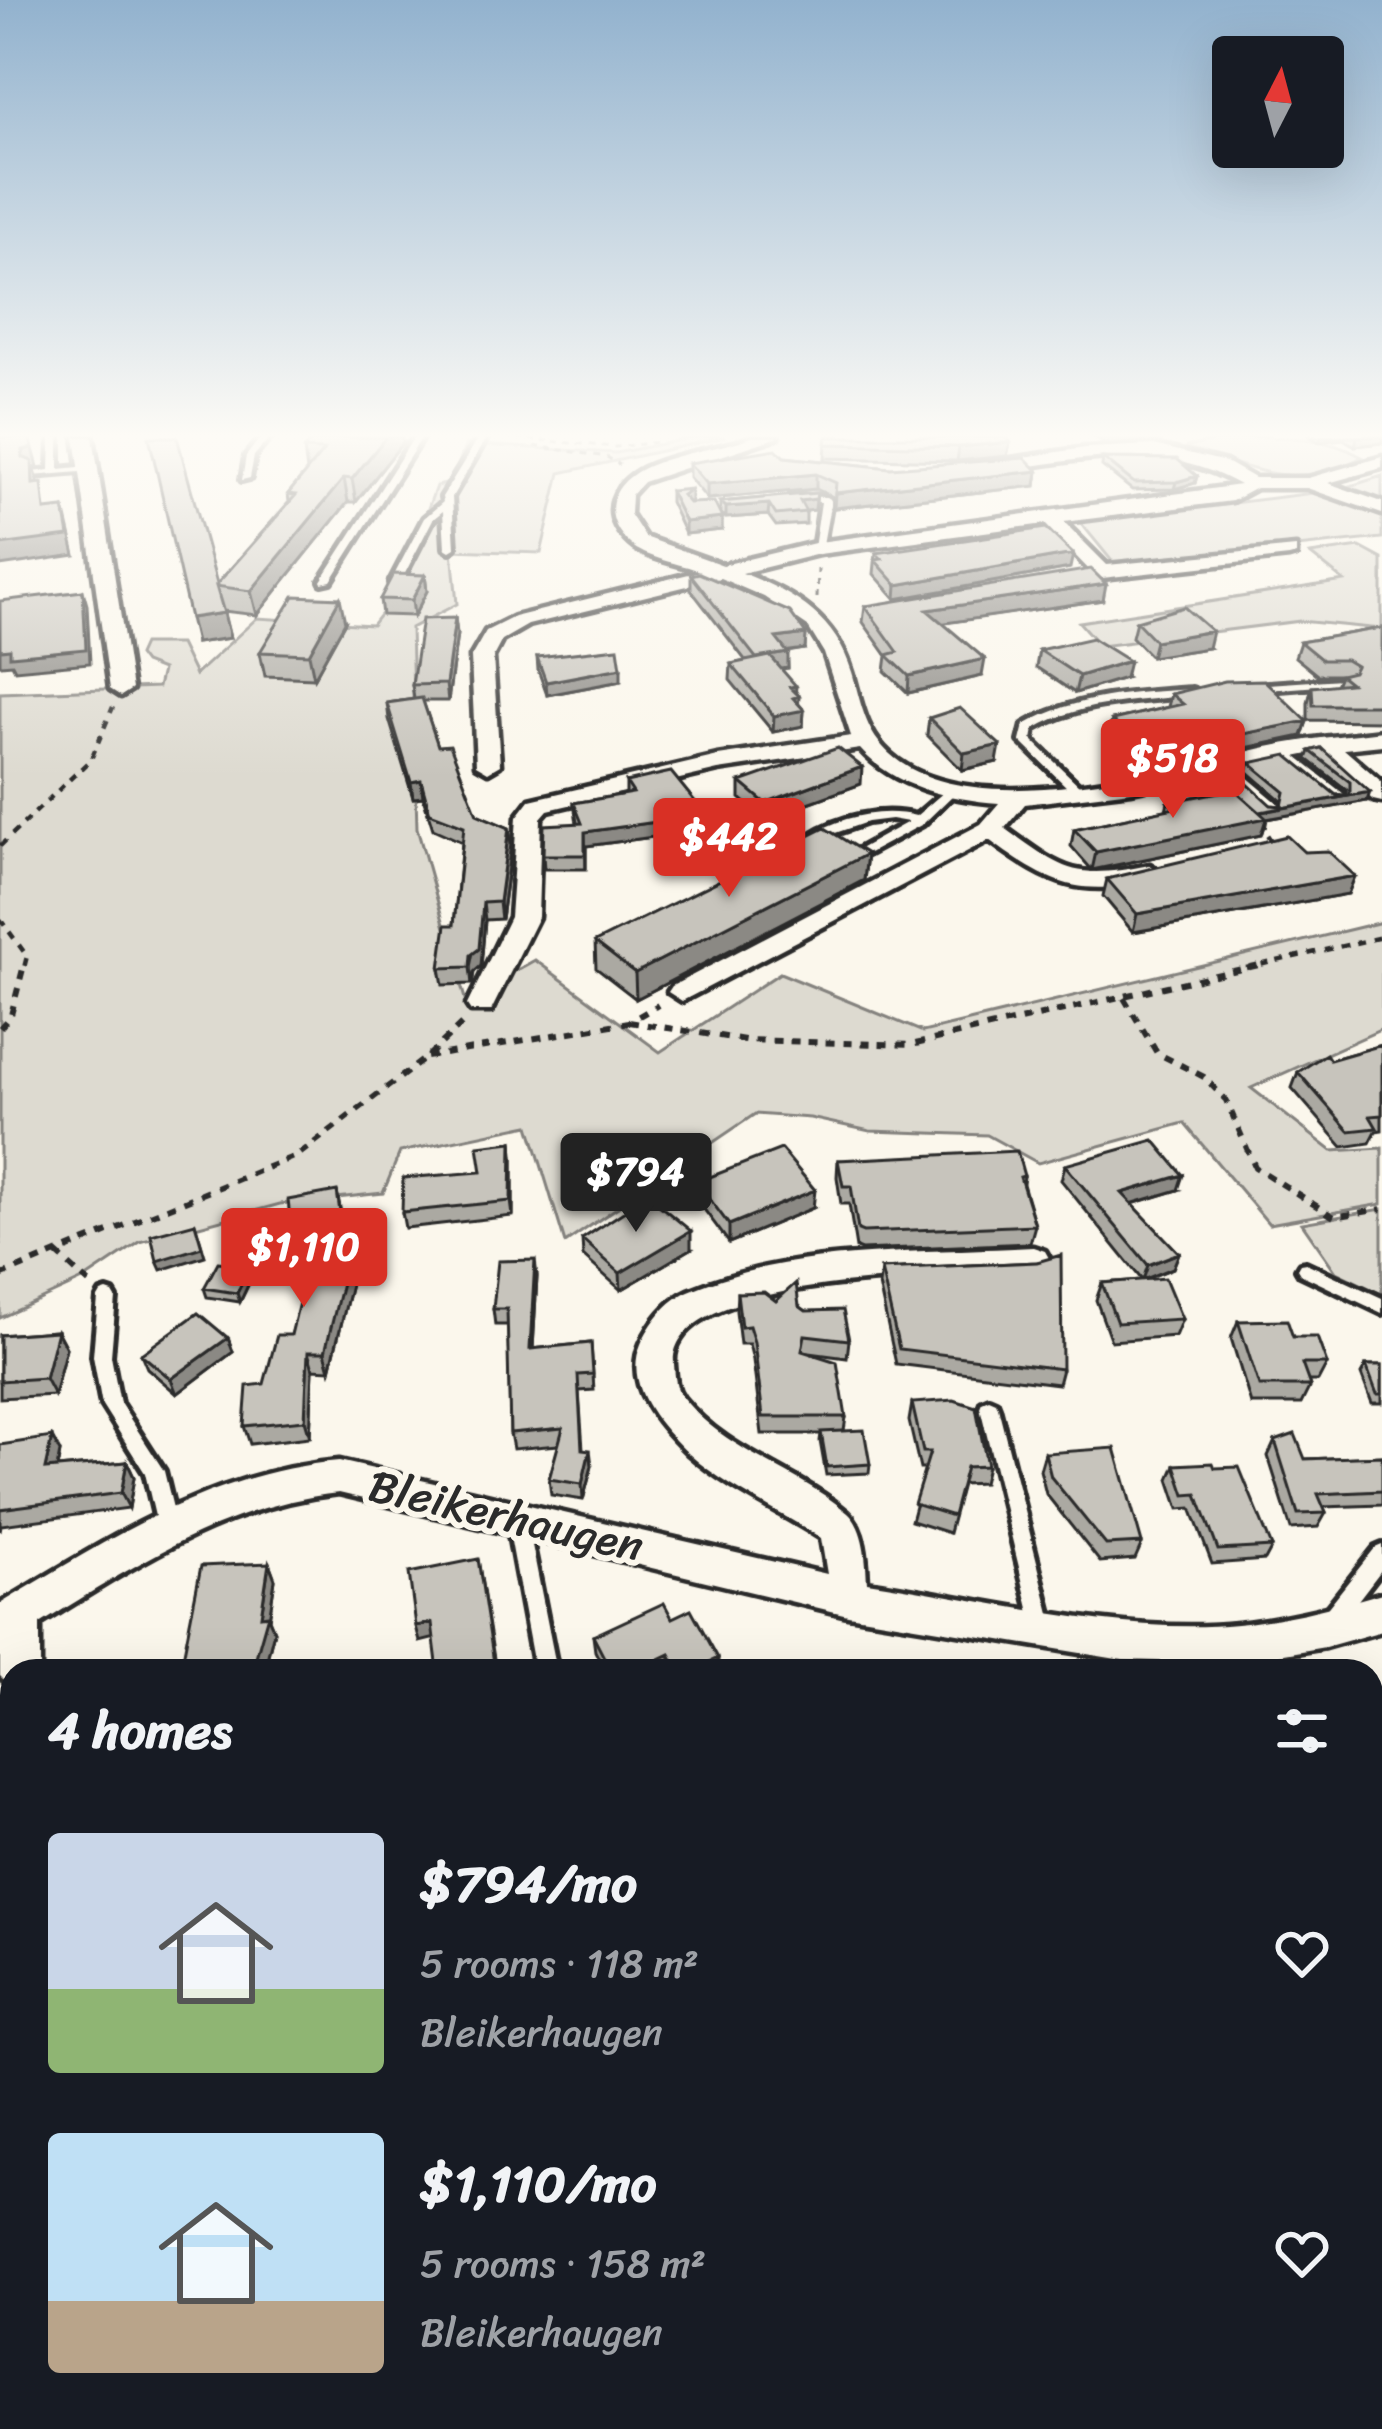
<!DOCTYPE html>
<meta charset="utf-8">
<style>
:root{--surface:#171b24;--page:#242831;--text:#f1f3f6;--muted:#9ea1a6;--accent:#d93025}
body{margin:0;font-family:Sriracha,sans-serif;background:var(--page);color:var(--text);height:100vh;display:flex;flex-direction:column;font-size:45px;white-space:nowrap}
*{box-sizing:border-box;margin:0}
p{font-size:39px;color:var(--muted)}
.icon{flex:none;width:66px;height:66px;fill:none;stroke:currentColor;stroke-width:2;stroke-linecap:round;stroke-linejoin:round}
.map{position:relative;flex:1;overflow:hidden}
.side{position:absolute;left:0px;top:1659px;width:1383px;height:771px;display:flex;flex-direction:column;background:var(--surface);border-radius:36px 36px 0 0;box-shadow:0 12px 48px #0002}
.side>*{flex:none}
.needle{width:78px;rotate:6deg}
.tools{position:absolute;left:1212px;top:36px;display:grid;gap:24px}
.tools a{display:grid;place-items:center;width:132px;height:132px;border-radius:12px;background:var(--surface);box-shadow:0 12px 48px #0002;font-size:60px}
.price{position:absolute;translate:-50% -102px;padding:0 27px;border-radius:12px;background:var(--accent);color:#fff;font-size:39px;line-height:78px;filter:drop-shadow(0 3px 6px #0008)}
.price::after{content:'';position:absolute;left:50%;top:72px;width:36px;height:27px;margin-left:-18px;background:inherit;clip-path:polygon(0 0,100% 0,50% 100%)}
.price.active{background:#222;color:#fff}
ul{padding:0;list-style:none}
li{display:flex;align-items:center;gap:36px;height:300px;padding:0 48px}
li span{display:grid;place-items:center;flex:none;width:336px;height:240px;border-radius:12px;color:#555}
li>.icon{margin-inline-start:auto}
span .icon{width:144px;height:144px;fill:#fffc;stroke-width:1}
li b{font-size:51px}
h2{display:flex;justify-content:space-between;align-items:center;height:144px;padding:0 48px;font-size:51px}
.map>svg:first-child{display:block}
.green{fill:#dddad0;stroke:#84827e;stroke-width:3}
.lines{fill:none;stroke-linecap:round;stroke-linejoin:round}
.service-casing{stroke:#2b2b2b;stroke-width:10}
.minor-casing{stroke:#2b2b2b;stroke-width:9}
.path-far3{stroke:#2b2b2b;stroke-width:3;stroke-dasharray:6 6;stroke-linecap:butt}
.path-far2{stroke:#2b2b2b;stroke-width:4.5;stroke-dasharray:8 8;stroke-linecap:butt}
.path-far1{stroke:#2b2b2b;stroke-width:6;stroke-dasharray:9 9;stroke-linecap:butt}
.path{stroke:#2b2b2b;stroke-width:9;stroke-dasharray:14 14;stroke-linecap:butt}
.service{fill:#fbf7ec;fill-rule:evenodd}
.minor{fill:#fbf7ec;fill-rule:evenodd}
.wall{fill:#aba9a2;stroke:#2b2b2b;stroke-width:3}
.shaded-wall{fill:#8b8984;stroke:#2b2b2b;stroke-width:3}
.building{fill:#c7c4bc;stroke:#2b2b2b;stroke-width:3}
.labels{text-anchor:middle;dominant-baseline:central;stroke-width:12;stroke-linejoin:round;paint-order:stroke}
.street-label{font-size:45px;fill:#2b2b2b;stroke:#fbf7ec}
</style>
<div class="map">
<svg width="1382" height="2429" viewBox="0 0 1382 2429">
<rect width="100%" height="100%" fill="#fbf7ec"/>
<filter id="ink" filterUnits="userSpaceOnUse"><feTurbulence type="fractalNoise" baseFrequency=".00833" numOctaves="2"/><feDisplacementMap in="SourceGraphic" scale="24" xChannelSelector="R" yChannelSelector="G"/><feConvolveMatrix kernelMatrix="1 2 1 2 8 2 1 2 1" color-interpolation-filters="sRGB"/></filter>
<g filter="url(#ink)">
<path class="green" d="M697,437h28l-165,36 -19,80 -89,-3 5,54 -46,24 6,200 48,171 70,-39 125,92 120,-79 143,59 459,-110v107l-131,59 81,63 50,-3v56l-113,20 -85,-101 -146,40 -51,-28 -117,-4 -60,-13 -55,-4 -190,129 -36,-118 -129,27 -17,41 -103,11 -140,38 -55,37 -85,39v-625l158,-6 4,-17 -18,-7 -6,-8 5,-11h37l15,31 62,-57 115,7 26,-33 38,-106 15,-3 15,-39 150,9z
M1236,437c45,0 88,-2 126,20 -71,36 -107,11 -177,-10z
M1382,476v62l-266,28 -36,-44 258,-32z
M1360,547l22,12v70l-82,-8 -200,25 -21,-24 265,-41 -34,-27z
M1382,1209v85l-46,-22 -34,-49z
M12,2088v330h492l7,11h-511v-340z"/>
<g class="lines">
<g class="service-casing">
<path id="service" d="M51,437h8v32l30,-3 4,3 -1,2 -60,5v-4l18,-2z
M261,437h9l-16,19 -4,22 -8,2 4,-24z
M414,437h8l-91,144 -9,2 -1,-2z
M479,437h8l-35,60 3,51 -5,3 -5,-3 -2,-37 -10,8 -34,66h-8l-1,-2 34,-65 19,-16 -1,-5z
M791,496l35,1 5,3 -9,50 -8,-2 7,-46 -27,-1 -3,-1z
M1341,679l6,3 -2,2 -92,7 -6,-3 6,-3z
M1192,689l6,3 -2,2c-57,9 -111,5 -162,35l-2,11 51,49v6h-8l-55,-54 4,-16c52,-30 109,-32 168,-36z
M1284,747l60,47v6h-8l-56,-46v-6z
M1227,760l52,44v6h-8l-48,-43v-6z
M952,785l6,4 -2,3 -33,32 -69,37 -5,1 -6,-4 65,-36 -17,-3 -24,3 -52,18 -6,-4c30,-19 72,-29 107,-20z
M1306,1263l76,35v15l-82,-39 -3,-5 3,-5z
M107,1291l6,2 3,5 -5,58 9,47 44,68 13,54 -3,6 -7,3 -7,-3 -3,-6 -12,-52 -43,-68 -9,-49 5,-58 3,-5z
M989,1399l7,3 2,5 56,222 -3,7 -7,2 -7,-2 -3,-7 -54,-222 2,-5z
M517,1512l7,2 3,6 30,151h-22l-28,-151 3,-6z
M1382,1545v24l-43,56 -7,2 -7,-2 -3,-7 3,-7 50,-63z"/>
</g>
<g class="minor-casing">
<path id="minor" d="M75,437h18l39,252 -11,7 -11,-7z
M752,437h26l-135,45 -12,13 -1,19 15,23 78,28 96,-23 421,-57c-81,-47 -169,-24 -257,-12l-9,-5 9,-5 102,-15 69,-3 72,17 28,16h54l74,-21v11l-54,15 54,19v12l-75,-26h-51l-24,13 -168,21 43,43 189,-18v8l-7,2 -187,21 -7,-2 -50,-52 -226,30 -77,19c52,20 93,44 110,99 7,23 11,49 26,69 73,96 306,22 404,3 33,-6 67,-9 100,-13v14l-38,4 38,33v20l-9,-2 -54,-48 -188,39 -106,13 -20,24c61,44 68,52 145,37l13,8 -4,6c-79,19 -106,8 -170,-39l-307,161 -14,-9 4,-6 309,-162 18,-21c-50,-4 -104,-15 -139,-54l-142,21 -170,40 -7,8 -3,99 -47,94h-20l-4,-6 43,-88 7,-100 13,-17 188,-44 133,-20 -27,-83 -16,-26 -44,-30 -44,-19 -192,47 -26,15 -9,17 7,108 -12,7 -12,-7 -5,-108 15,-26 28,-14 187,-46c-20,-7 -56,-13 -71,-27 -34,-32 -15,-65 21,-79 33,-14 69,-16 101,-28z
M1033,1247l12,4 5,9 -5,9 -12,4c-63,4 -366,-2 -359,91 1,13 1,24 9,34 44,55 114,71 165,115 17,15 18,48 19,69 113,17 258,54 370,42 49,-5 97,-17 145,-31v38l-57,16 -92,16 -110,-3 -275,-45 -509,-122c-114,12 -204,72 -299,131v47h-28v17l-12,-12v-72c109,-65 209,-131 339,-143l488,113 -6,-36c-42,-27 -95,-51 -132,-84 -28,-27 -66,-68 -48,-110 9,-21 27,-44 48,-53 105,-45 232,-37 344,-44z
M12,1772v103l-12,5v-103z"/>
</g>
<path class="path-far3" d="M506,437l110,10 41,-5
M535,446l72,11 13,8
M817,598l1,-29"/>
<path class="path-far2" d="M1266,820l-2,10 10,15
M0,846l91,-87 22,-52
M0,919l27,37 -3,12
M1246,968l136,-31"/>
<path class="path-far1" d="M1124,998l33,55 47,24 22,23 29,67 79,50 48,-8
M629,1022l116,18 166,5 348,-80
M0,1028l11,-13 13,-50
M427,1057l202,-35 29,-17
M56,1253l33,30
M0,1276l298,-121 129,-98 39,-37"/>
<path class="path" d="M0,2173l12,3
M439,2418l13,11
M885,2418l1,11"/>
<use href="#service" class="service"/>
<use href="#minor" class="minor"/>
</g>
<path class="wall" d="M1096,437h49v4l-38,4z
M1311,437h71v6l-27,3 -12,-7 -24,3z
M403,442l-47,60h-8l-91,113 -34,-4 7,27 -34,5 21,-59 72,-82 -1,-8 19,-23 -3,-22z
M1010,442l-3,14 -50,5 -132,-3 1,-14z
M784,457l106,11 148,3 -2,15 -202,22 1,-10 -19,-9 -109,10 -18,-22v-14z
M1103,458l94,18 -2,7 -21,6 -42,1 -30,-24z
M670,491l21,10 -2,2 33,15v12l-37,4 -15,-32z
M817,493l-2,17 -9,1v13l-30,2 -8,-11 -42,3 -6,-5v-11z
M876,553l194,15 -174,31 -22,-25z
M425,575l2,16 -13,25 -32,-1 -2,-16z
M691,575l115,59 -1,15 -18,3 1,16 -7,1 18,27 -1,7 6,7 -1,16 -30,6 -43,-52 1,-16 15,-3 -55,-71z
M1103,600l-161,23 40,53 -74,17 -23,-22 2,-15 -24,-34 2,-16z
M455,618l2,16 -9,67h-25l15,45 39,68 32,14 2,16 -10,75 -16,1 -4,46 -7,6 -2,12 -29,1 -3,-17 14,-43 8,-83 -29,-13 -10,-32 -10,1 -24,-79 -2,-16 27,-4 -2,-14z
M1136,621l72,27 -57,9 -19,-20z
M345,622l-31,56 -49,-2 -5,-24z
M1382,628v93l-74,-1v-18l4,-15 24,-2 4,-10h-23l-22,-18 5,-15z
M1039,650l86,28 -50,15 -39,-26z
M537,657l84,24 -74,14 -9,-25z
M1171,694l136,27 -5,15 -117,25 -9,-9 -40,9 -28,-25 4,-16 56,-13z
M929,718l68,44 -35,8 -35,-35z
M1321,748l46,53 -101,18 -5,16 -169,35 -21,-24 3,-17 92,-19 2,-8 49,-10 -12,-12 2,-8 64,33 10,1 1,-5 -35,-30 3,-8 86,32h11v-5l-40,-31 3,-8z
M626,782l80,33v15l-120,16v23h-42l-1,-14 34,-32 -3,-20 52,-9z
M740,782l121,2 -97,35 -24,-21z
M1304,852l51,24 -7,18 -215,38 -30,-36 4,-17z
M867,854l-3,26 -228,119 -40,-31 -1,-26z
M1382,1045v85l-6,1 -6,12 -27,4 -51,-59 6,-16 32,-12z
M512,1142l1,15v59l-108,12 -3,-16 80,-40z
M838,1160l186,16 -1,8 12,41 -5,18 -169,7 -5,-2 -7,-44h-8l-4,-27z
M1065,1165l113,25 -46,14 47,49 -6,15 -28,11 37,40 -7,17 -64,5 -15,-41 6,-17 40,-3 -81,-100z
M697,1182l116,26 -84,35 -32,-43z
M337,1191l15,89 -22,90 -17,-1 -3,68 -60,7 -6,-18 47,-91z
M582,1239l109,10 -70,41 -38,-34z
M1037,1262l25,107 -4,15 -162,-20 -17,-79 2,-16z
M250,1266l3,9 -13,27 -33,-5 -3,-9z
M537,1277l-4,72 58,-6 3,47 -15,1 4,58 9,17 -9,34 -32,-5 -2,-16 10,-34 -46,4 -3,-16 -2,-108h-13l-2,-16z
M737,1293l62,13 50,34 -2,18 -38,-5 37,64 -2,14 26,33 -1,9 -43,2 -6,-34 1,-7h-59l-9,-74 -4,-16h-9l-4,-33z
M1238,1321l55,16 34,27 -9,17h-10l2,5 -9,18h-50l-20,-66z
M57,1331l9,17 -12,47 -54,3v-63z
M228,1338l5,14 -56,42 -30,-26 -6,-14z
M1366,1365h16v38h-10l-11,-29z
M912,1403l75,63 -4,17 -21,1 -13,49 -38,-12 14,-52h-5l-11,-48z
M1275,1441l30,18 77,-3v49l-59,2 3,6 -8,14 -27,2 -23,-73z
M0,1445l60,7 -3,16 70,-6 7,15 -5,31 -128,17 -1,6z
M1045,1453l97,90 -7,16 -35,3 -54,-68 -6,-24z
M1175,1465l97,82 -7,13 -53,4 -21,-56 -12,1 -10,-30z
M269,1563l6,16 -6,40 5,12 -10,40h-81l-2,-3z
M672,1618l46,40 -1,13h-112l-10,-20 -2,-15z
M1382,1728v80l-11,3v-81z
M12,1904v69l-12,1v-69z
M1382,2042v68h-3l-8,-24v-43z
M1382,2116v99l-11,-38v-21l9,-6 -8,-26z"/>
<path class="shaded-wall" d="M30,437l8,30 -4,1 4,12v23l-16,-46z
M386,437h16l1,5 -47,60 -4,-23z
M1109,437h36v4l-38,4z
M1321,437h22l-24,5z
M1357,437h25v6l-27,3z
M1010,442l-3,14 -50,5 2,-14z
M1038,471l-2,15 -202,22 1,-15z
M816,474v15l-109,10v-15z
M1197,476l-2,7 -21,6 2,-7z
M344,478l4,24 -91,113 -6,-24z
M691,489v12l-9,5v-11z
M816,499l-1,11 -16,2 1,-11z
M769,504l-1,11 -42,3v-11z
M64,508l11,47 -75,11v-21z
M722,518v12l-37,4v-12z
M1073,554l-3,14 -174,31 1,-14z
M425,575l2,16 -13,25 -2,-16z
M1106,584l-3,16 -178,26 2,-16z
M83,591l4,14 3,58 -75,7 -3,-6 -12,1v-15z
M340,598l5,24 -31,56 -5,-24z
M224,613l6,25 -34,5 -6,-25z
M455,618l2,16 -9,67 -2,-17z
M1212,631l-4,17 -57,9 4,-16z
M806,634l-1,15 -29,4v-15z
M788,653v15l-32,5v-15z
M985,659l-3,17 -74,17 1,-17z
M1129,661l-4,17 -50,15 4,-17z
M621,668v13l-74,14 -1,-13z
M796,686l-1,11 4,-1 -1,15 6,-1 -1,16 -30,6 1,-16 16,-29z
M1307,721l-5,15 -117,25 4,-16z
M1180,736l-4,16 -40,9 3,-16z
M1000,745l-3,17 -35,8 2,-17z
M862,767l-1,17 -97,35 1,-16z
M421,780l2,17 -10,1 -2,-16z
M1370,792l-3,9 -101,18 -5,16 -169,35 4,-18 155,-38z
M706,815v15l-120,16v23l-1,-37z
M509,828l2,16 -10,75 -2,-17z
M867,854l-3,26 -228,119 -1,-26z
M1355,876l-7,18 -215,38 4,-18z
M483,903l2,17 -4,46 -7,6 -2,12 -2,-17z
M512,1142l1,15v59l-2,-15z
M1183,1175l-5,15 -61,18 5,-15z
M815,1190l-2,18 -84,35v-18z
M337,1191l15,89 -22,90 -5,-18z
M195,1223l10,33 -44,14 -4,-9z
M691,1231v18l-70,41 -1,-17z
M1179,1253l-6,15 -30,12 5,-15z
M535,1260l2,17 -5,89 -2,-17z
M250,1266l3,9 -13,27 -3,-9z
M57,1331l9,17 -12,47 -9,-17z
M228,1338l5,14 -56,42 -6,-15z
M308,1352l5,17 -3,68 -5,-17z
M52,1437l8,15 -6,32 -9,-15z
M590,1450l2,16 -9,34 -1,-16z
M127,1462l7,15 -5,31 -8,-15z
M478,1559l18,112h-40z
M269,1563l6,16 -6,40 5,12 -10,40h-6l-4,-7z
M432,1623l4,15 -16,4 -4,-16z
M670,1654v16l-2,1h-34z
M718,1658l-1,13h-27z"/>
<path class="building" d="M0,437h30l2,11 -9,2 -1,7 10,4 1,23 9,-1 3,27 19,-2 5,28 -69,9z
M149,437h28l40,147 79,-89 -8,-1 36,-44 -20,-1 10,-12h72l-34,42 -8,-1 -93,113 -35,-5 8,27 -34,5z
M827,437h178l5,5 -51,5 -133,-3z
M776,449l8,8 106,11 135,-10 13,13 -203,22 1,-10 -20,-9 -109,10 -18,-21z
M1103,458l74,1 20,17 -21,6 -42,1z
M691,489l-9,6 7,8 25,-1 8,16 -37,4 -15,-31z
M817,493l-1,6 -16,2 6,11 -30,3 -7,-11 -43,3 -6,-5z
M1046,528l27,26 -176,31 -22,-25 7,-1 -6,-6z
M1091,569l15,15 -179,26 58,49 -76,17 -22,-21 11,-3 -33,-46z
M699,573l91,39 16,22 -30,4 12,15 -32,5 -65,-83z
M393,574l32,1 -13,25 -32,-1z
M83,591l3,58 -76,7v-7l-10,1v-49z
M294,596l46,2 -31,56 -49,-2z
M1184,607l28,24 -57,10 -19,-20z
M455,618l-9,66 -34,1 10,-66z
M1382,628v77h-69l-1,-18 38,-4 -10,-8 13,-3 3,-6 -10,-6h-24l-22,-18z
M1092,638l37,23 -50,15 -40,-26z
M618,648l3,20 -75,14 -9,-25z
M770,656l26,30 -6,1 9,9 -6,2 11,12 -30,6 -43,-52z
M1264,680l43,41 -118,24 -9,-9 -41,9 -27,-25 71,-16 -12,-10 54,-13z
M422,698l16,48 12,-1 27,69 32,14 -10,74 -16,1 -4,46 -8,6 -1,12 -30,1 6,-43h8l10,-99 -34,-13 -9,-33 -10,2 -24,-79z
M960,708l40,37 -36,8 -35,-35z
M838,748l24,19 -97,36 -25,-21z
M1321,748l49,44 -110,20 -26,-23 -8,1 -19,-18 22,-5 42,38 11,1 3,-14 -35,-29 37,-8 49,40h14v-13l-40,-31z
M671,772l35,43 -121,17v23h-42l1,-30 38,-2 -8,-20 59,-10 -7,-11z
M1234,789l32,29 -170,34 -22,-23 101,-21 -7,-6z
M825,828l42,26 -232,119 -40,-31z
M1287,836l17,16 24,-1 27,25 -218,38 -30,-35z
M1382,1045v70l-12,1 7,12 -28,3 -51,-59 28,-18 4,6z
M1154,1140l29,35 -61,18 57,60 -31,12 -83,-100z
M512,1142l-1,59 -109,11 1,-34 79,-6 -4,-26z
M781,1149l34,41 -86,35 -32,-43z
M1017,1151l7,25 -4,1 15,48 -172,7 -5,-2 -7,-44h-8l-5,-26z
M337,1191l10,71 -22,90h-17l-3,68 -61,6 3,-40 17,-2 13,-49h14l8,-33 -11,-102z
M648,1196l43,35 -71,42 -38,-34z
M195,1223l7,24 -45,14 -6,-26z
M1061,1255l1,114 -163,-20 -18,-80 156,-7z
M535,1260l-5,89 61,-6 2,31 -15,1 4,74 8,1 -8,34 -33,-5 14,-51 -53,5 -3,-124h-14l5,-48z
M218,1262l32,4 -13,27 -33,-5z
M1165,1278l17,41 -65,4 -15,-40z
M796,1283l3,23 7,5 37,-1 6,30 -44,-5 -3,16 35,11 9,55h-83l-9,-75 -5,-16 -8,1 -4,-34 27,-1 12,9z
M198,1313l30,25 -57,41 -30,-25z
M1287,1320l6,17h24l10,27h-25l8,22h-51l-21,-65z
M57,1331l-12,47 -45,3v-46z
M1366,1365h16v29h-5z
M954,1400l22,7 11,59 -21,1 -13,49 -39,-12 16,-52h-7l-11,-49z
M864,1430l6,34 -43,3 -6,-35z
M1295,1434l10,25 77,-3v35l-64,3 8,19 -28,1 -23,-73z
M52,1437l-7,32 82,-7 -6,31 -121,16v-64z
M1115,1448l27,95 -36,2 -55,-68 -6,-24z
M1213,1463l2,5 24,-1 33,80 -54,3 -21,-56 -12,1 -10,-30z
M478,1559l16,104 -38,8h-18l-6,-48 -16,3 -7,-53z
M269,1563l-8,53 7,-1 -14,49 -73,4 20,-102z
M664,1603l8,15 19,-9 27,49 -28,13h-11l-9,-17 -36,17h-23l-18,-35z
M1382,1728v69l-11,2v-69z
M12,1904v58h-12v-57z
M1382,2042v52l-11,-32v-19z
M663,2418h191l-3,11h-181l2,-6z"/>
</g>
<linearGradient id="sky" x2="0" y2="1"><stop stop-color="#92b2ce"/><stop offset="0.56" stop-color="#fdfbf6"/><stop offset="1" stop-color="#fdfbf6" stop-opacity="0"/></linearGradient>
<rect width="1382" height="777" fill="url(#sky)"/>
<g class="labels">
<g class="street-label">
<text transform="translate(506 1516) rotate(13)">Bleikerhaugen</text>
</g>
</g>
</svg>
<div class="tools">
<a><svg class="needle" viewBox="-14 -14 28 28"><path d="M0-13l5 13h-10z" fill="#e53935"/><path d="M0 13l5-13h-10z" fill="#9ea1a6"/></svg></a>
</div>
<b class="price" style="left:1173px;top:821px">$518</b>
<b class="price" style="left:729px;top:900px">$442</b>
<b class="price active" style="left:636px;top:1235px">$794</b>
<b class="price" style="left:304px;top:1310px">$1,110</b>
<section class="side">
<h2>4 homes<svg class="icon" aria-label="filters" viewBox="0 0 24 24"><path d="M4 7h16M4 17h16"/><circle cx="9" cy="7" r="2"/><circle cx="15" cy="17" r="2"/></svg></h2>
<ul>
<li><span style="background:linear-gradient(#c9d6e8 65%,#8fb573 0)"><svg class="icon" aria-label="home" viewBox="0 0 24 24"><path d="M3 11l9-7 9 7M6 9v11h12V9"/></svg></span><div><b>$794/mo</b><p>5 rooms · 118 m²</p><p>Bleikerhaugen</p></div><svg class="icon" aria-label="heart" viewBox="0 0 24 24"><path d="M12 20l-8-8c-3-5 5-10 8-4 3-6 11-1 8 4z"/></svg></li>
<li><span style="background:linear-gradient(#bfe0f5 70%,#b9a48a 0)"><svg class="icon" aria-label="home" viewBox="0 0 24 24"><path d="M3 11l9-7 9 7M6 9v11h12V9"/></svg></span><div><b>$1,110/mo</b><p>5 rooms · 158 m²</p><p>Bleikerhaugen</p></div><svg class="icon" aria-label="heart" viewBox="0 0 24 24"><path d="M12 20l-8-8c-3-5 5-10 8-4 3-6 11-1 8 4z"/></svg></li>
</ul>
</section>
</div>
